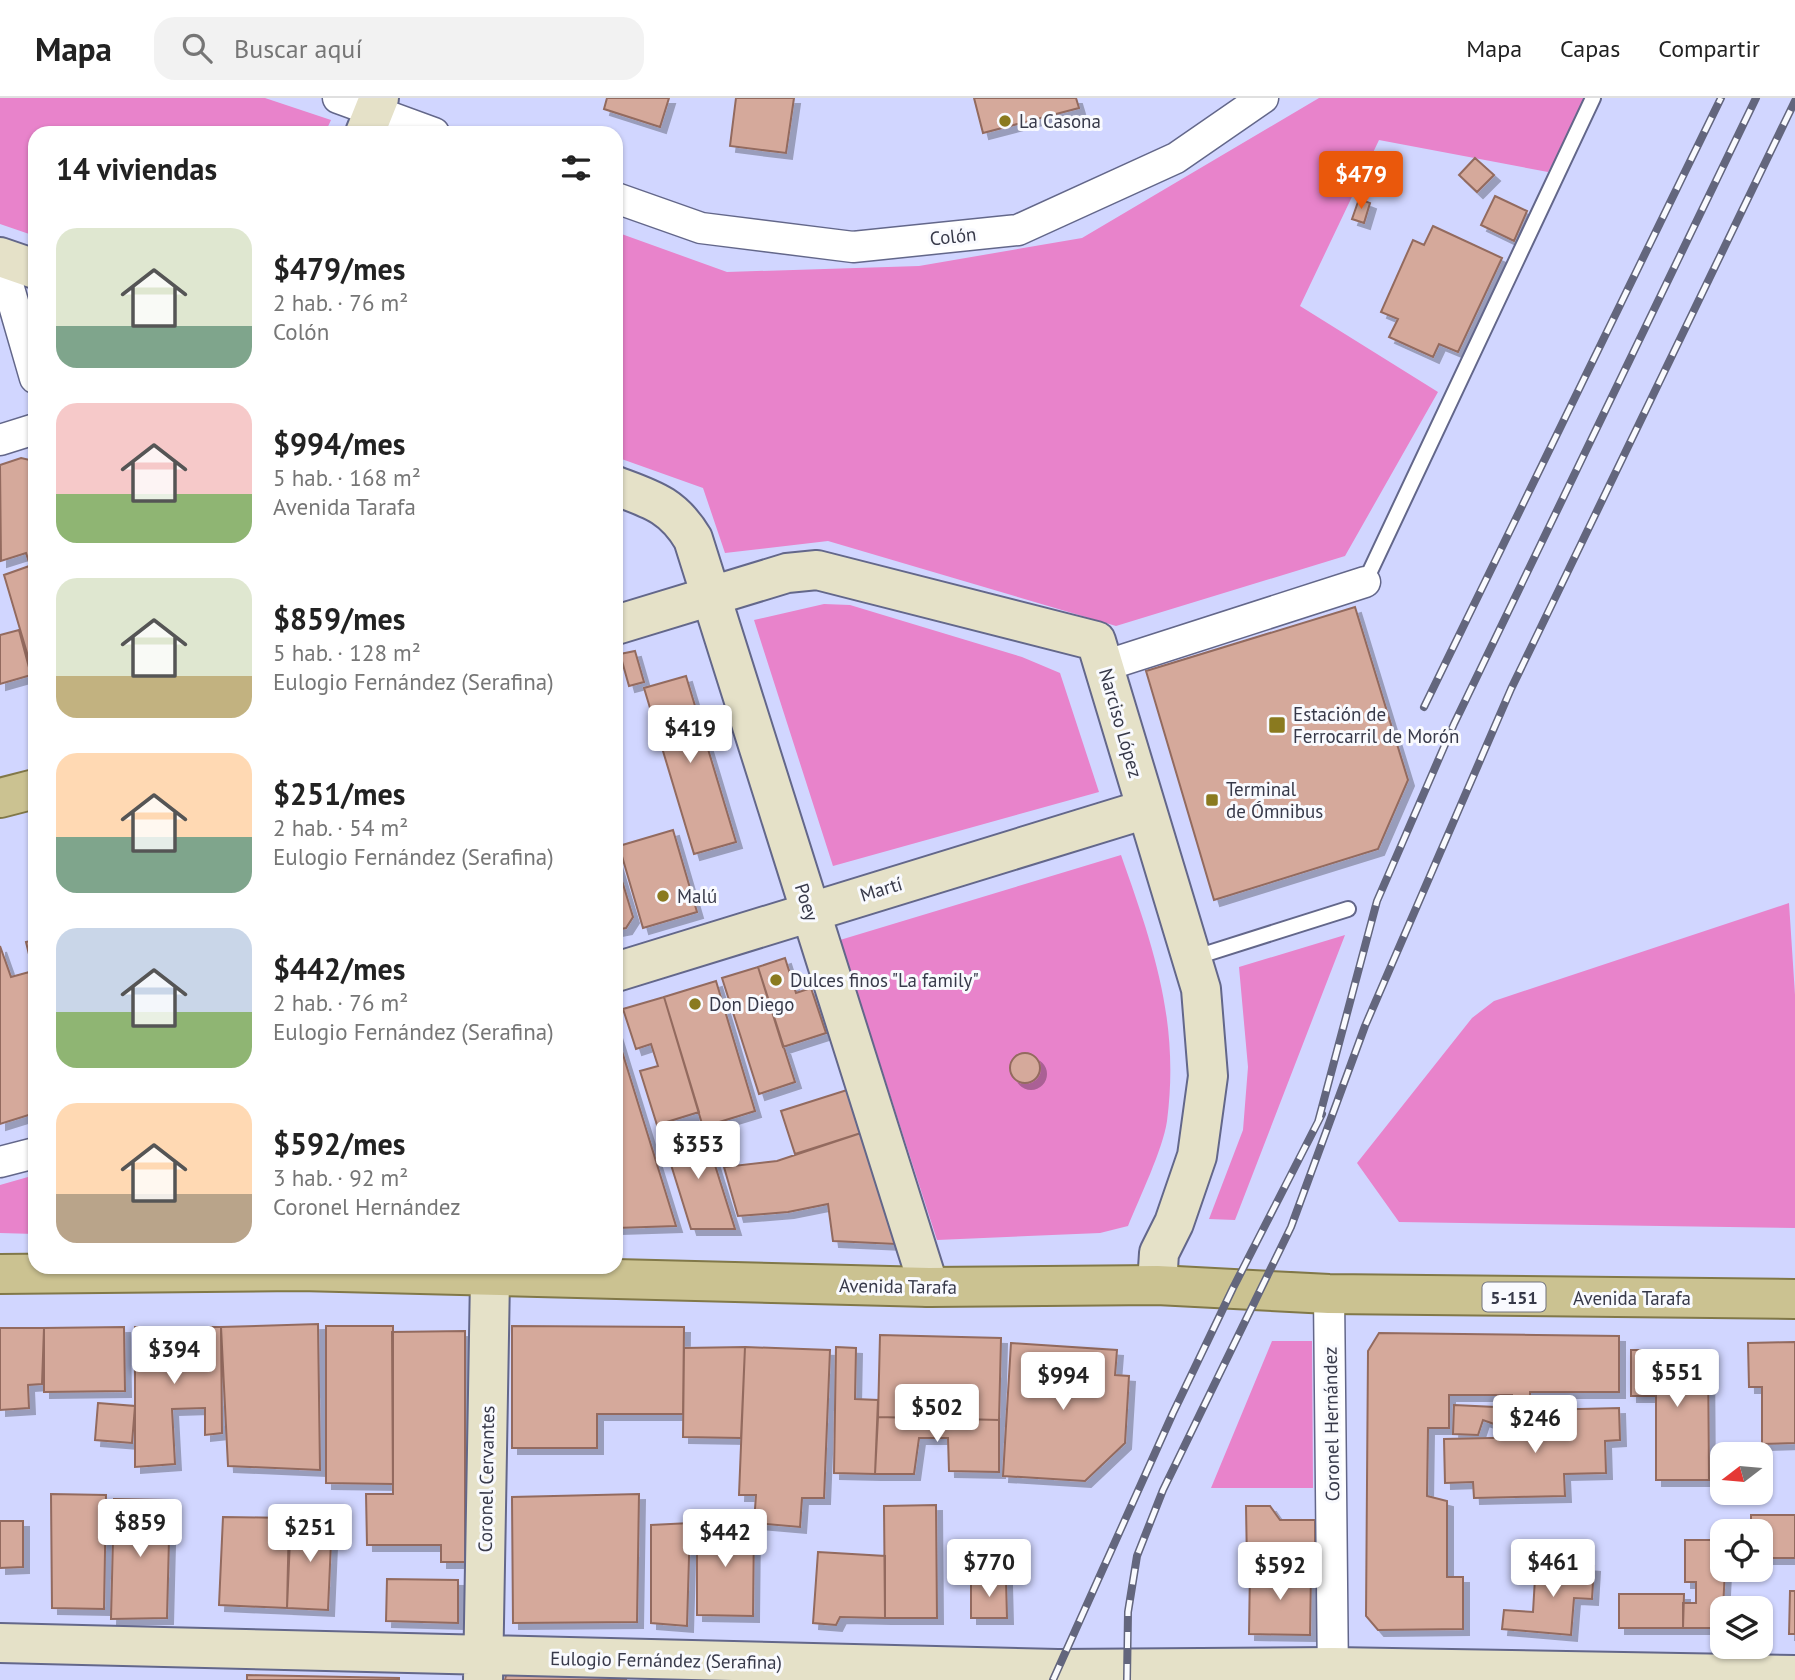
<!DOCTYPE html>
<html lang="es">
<meta charset="utf-8">
<style>
:root{--surface:#fff;--page:#f2f2f2;--text:#222;--muted:#767676;--line:#e0e0e0;--accent:#ea580c}
body{margin:0;font-family:"PT Sans",sans-serif;background:var(--page);color:var(--text);height:100vh;display:flex;flex-direction:column;font-size:26px;white-space:nowrap}
*{box-sizing:border-box;margin:0}
p{font-size:23px;color:var(--muted)}
.icon{flex:none;width:38px;height:38px;fill:none;stroke:currentColor;stroke-width:2;stroke-linecap:round;stroke-linejoin:round}
.map{position:relative;flex:1;overflow:hidden}
.panel{position:absolute;left:28px;top:28px;width:595px;height:1148px;display:flex;flex-direction:column;background:var(--surface);border-radius:21px;box-shadow:0 2px 5px #0004}
.panel>*{flex:none}
.needle{width:46px;rotate:254deg}
.controls{position:absolute;left:1710px;top:1344px;display:grid;gap:14px}
.controls a{display:grid;place-items:center;width:63px;height:63px;border-radius:14px;background:var(--surface);box-shadow:0 2px 5px #0004;font-size:35px}
.price{position:absolute;translate:-50% -60px;padding:0 16px;border-radius:7px;background:#fff;color:#222;font-size:23px;line-height:46px;filter:drop-shadow(0 2px 4px #0008)}
.price::after{content:'';position:absolute;left:50%;top:42px;width:21px;height:16px;margin-left:-10px;background:inherit;clip-path:polygon(0 0,100% 0,50% 100%)}
.price.active{background:var(--accent);color:#fff}
ul{padding:0;list-style:none}
li{display:flex;align-items:center;gap:21px;height:175px;padding:0 28px}
li span{display:grid;place-items:center;flex:none;width:196px;height:140px;border-radius:21px;color:#555}
li>.icon{margin-inline-start:auto}
span .icon{width:84px;height:84px;fill:#fffc;stroke-width:1}
li b{font-size:30px}
h2{display:flex;justify-content:space-between;align-items:center;height:84px;padding:0 28px;font-size:30px}
header{display:flex;align-items:center;gap:42px;box-sizing:border-box;height:98px;padding:0 35px;background:var(--surface);border-bottom:2px solid var(--line)}
header strong{font-size:33px}
nav{display:flex;gap:38px;margin-inline-start:auto;font-size:24px}
.search{width:490px;height:63px;background:var(--page);display:flex;align-items:center;gap:18px;box-sizing:border-box;padding:0 24px;border-radius:21px;color:var(--muted);font-size:26px}
.map>svg:first-child{display:block}
.green{fill:#e883cb}
.building{fill:#d5a99b;stroke:#936b5e;stroke-width:2;filter:url(#shadow)}
.lines{fill:none;stroke-linecap:round;stroke-linejoin:round}
.lane-casing{stroke:#63678a;stroke-width:18}
.street-casing{stroke:#63678a;stroke-width:33}
.secondary-casing{stroke:#63678a;stroke-width:42}
.primary-casing{stroke:#817848;stroke-width:42}
.lane{stroke:#fff;stroke-width:14}
.street{stroke:#fff;stroke-width:30}
.secondary{stroke:#e5e1c8;stroke-width:38}
.primary{stroke:#cbc291;stroke-width:38}
.rail-casing{stroke:#63667d;stroke-width:8}
.rail{stroke:#f9fafe;stroke-width:5;stroke-dasharray:16;stroke-linecap:butt}
.poi-dot{fill:#8a7a1f;stroke:#f9fafe;stroke-width:2.5}
.labels{text-anchor:middle;dominant-baseline:central;stroke-width:6;stroke-linejoin:round;paint-order:stroke}
.shield{fill:#f9fafe;stroke:#71737f;stroke-width:2}
.shield-label{font-size:18px;font-weight:bold;fill:#373949}
.poi-label{font-size:19px;fill:#373949;stroke:#f9fafe;text-anchor:start}
.street-label{font-size:19px;fill:#373949;stroke:#f9fafe}
</style>
<header>
<strong>Mapa</strong>
<div class="search"><svg class="icon" aria-label="search" viewBox="0 0 24 24"><circle cx="10" cy="10" r="6"/><path d="M15 15l6 6"/></svg>Buscar aquí</div>
<nav><a>Mapa</a><a>Capas</a><a>Compartir</a></nav>
</header>
<div class="map">
<svg width="1795" height="1582" viewBox="0 0 1795 1582">
<defs>
<filter id="shadow"><feDropShadow dx="6" dy="6" stdDeviation="0" flood-color="#0004"/></filter>
</defs>
<rect width="100%" height="100%" fill="#d1d6ff"/>
<path class="green" d="M0,0h265l66,22 -6,13h-290v103l-35,-12z
M1319,0h269l-40,74 -169,-32 -79,166 138,86 -93,164 -229,70 -288,-85 -103,12 -22,-65 -87,-31v-225l111,40 192,-6 163,-28z
M824,506l26,1 172,52 38,16 39,119 -266,74 -79,-246z
M1121,757c32,91 59,166 46,266 -4,28 -28,78 -39,105l-28,7 -163,7 -97,-300z
M1789,805l6,92v233l-396,-6 -42,-59 115,-145 22,-17z
M1345,837l-110,285 -26,-1 34,-89 5,-63 -9,-100z
M35,1077v59l-35,-1v-48z
M1272,1243h40l1,147h-102z"/>
<path class="building" d="M607,0h62l-9,29 -56,-18z
M736,0h58l-8,55 -56,-7z
M974,0h102l3,10 -96,25z
M1475,60l19,17 -17,17 -18,-17z
M1495,98l32,15 -13,30 -33,-16z
M1359,101l11,4 -6,20 -12,-4z
M1433,128l69,32 -44,94 -19,-8 -6,13 -44,-20 9,-18 -17,-7 32,-72 11,5z
M21,360l9,2 5,20v81l-6,1 -3,-9 -25,8 -1,-96z
M35,466v116l-31,-105z
M1355,509l53,173 -30,69 -164,51 -68,-229z
M19,532l12,45 -31,9v-49z
M635,553l9,31 -15,4 -9,-32z
M686,578l50,166 -42,12 -50,-166z
M673,732l24,82 -54,16 -24,-82z
M616,763l17,56 -7,11 -10,2z
M35,842v173l-35,11v-178l11,31 22,-6 -7,-29z
M785,860l11,35 15,-5 15,45 -43,14 -25,-80z
M758,869l37,115 -36,12 -37,-116z
M716,883l39,130 -52,16 -39,-130z
M664,899l35,115 -42,13 -17,-54 18,-5 -7,-22 -15,5 -13,-40z
M616,934l60,194 -60,2z
M1010 970a15 15 0 1 1 30 0a15 15 0 1 1-30 0Z
M847,992l14,43 -66,21 -14,-43z
M703,1029l32,102h-44l-28,-90z
M861,1035l35,111 -63,-3 -5,-37 -40,8 -50,4 -14,-49 53,-6z
M318,1226l2,146 -92,-4 -7,-139z
M326,1228h67v158l-67,-1z
M512,1228l172,1 -1,87h-86v34h-85z
M124,1229l1,64 -81,1v-64z
M135,1229h86l1,106 -17,2v-27l-33,1 3,55 -40,3z
M0,1230h44l-2,56 -14,1 1,23 -29,2z
M465,1233v231h-24v-17h-74l-1,-51h27l-1,-162z
M1379,1235l240,3v56h-89v26h-18v-23h-63v33h-21l-1,68 20,5v76h16v52l-85,1 -12,-14 2,-265z
M880,1237l121,3 -2,82 -121,-3z
M1795,1244v101l-33,1v-57h-13l-1,-44z
M1011,1245l106,7 -2,25 14,1 -4,67 -40,38 -82,-5z
M745,1249l85,3 -6,148h-22l-2,29 -46,-4 2,-28h-17z
M745,1249l-4,91 -58,-1 1,-89z
M836,1249l20,1 -1,51 23,1 -3,74 -41,-1z
M1631,1252h77l1,130h-53v-84h-25z
M98,1305l37,3 -3,37 -37,-3z
M1454,1307l41,2 -1,17 -11,-4 -5,15 -25,-1z
M1619,1310l1,32 -15,1 1,32 -42,1 1,22 -91,2 -1,-16 -28,1 -1,-44 96,-2 -1,-27z
M878,1319l121,3v52l-50,-1 -1,-33h-29l-5,36h-39z
M51,1396l55,1 -2,114 -52,-1z
M639,1396l-2,128 -124,1 -1,-126z
M114,1401l56,1 -3,118 -56,1z
M936,1407l1,113h-52l-1,-112z
M1246,1408h24l10,14h35v44l-68,1z
M1751,1417h44v43h-35v-27h-9z
M223,1419l66,1 -2,90 -68,-3z
M291,1419l41,2 -4,91 -41,-2z
M0,1423h23v46l-23,1z
M690,1425l-3,103 -36,-3v-98z
M697,1425h57l-1,93 -56,-1z
M1685,1442h37v30h3l-3,58h-39v-25h13v-21h-11z
M818,1454l67,4v62l-45,-1 -4,8 -23,-2z
M1536,1463l58,5 -2,33 -18,-1 -3,37 -69,-6 2,-19 29,2z
M1250,1471l61,1 -1,65 -61,-1z
M387,1481l71,1v43l-72,-2z
M971,1482h35l1,38h-36z
M1790,1493h5v43h-6z
M1619,1496h65l-1,34h-64z
M247,1577l152,3v2h-152z
M506,1577l62,-1 59,1 -1,5h-121z"/>
<g class="lines">
<g class="lane-casing">
<path id="lane" d="M1365,484l228,-484
M1193,860l155,-49"/>
</g>
<g class="street-casing">
<path id="street" d="M338,0l96,35
M616,100l85,30 152,19 165,-17 158,-72 87,-60
M0,159l35,121
M0,342l35,-11
M1104,568l261,-84
M0,1064l35,-9
M1329,1196l4,386"/>
</g>
<g class="secondary-casing">
<path id="secondary" d="M365,35l14,-35
M0,159l35,12
M616,388c35,13 57,19 77,53l236,748
M616,527l171,-52 30,-3 279,71 105,348 7,87 -11,80 -23,67 -15,30 -2,32
M616,874l530,-163
M0,1545l1058,26 275,-2 462,8
M483,1582l7,-402"/>
</g>
<g class="primary-casing">
<path id="primary" d="M0,700l35,-9
M0,1176l300,-3 629,16 228,-2 172,9 466,5"/>
</g>
<use href="#lane" class="lane"/>
<use href="#street" class="street"/>
<use href="#secondary" class="secondary"/>
<use href="#primary" class="primary"/>
<g class="rail-casing">
<path id="rail" d="M1424,609l297,-609
M1318,1024l59,-221 77,-177 302,-626
M1053,1582l120,-267 60,-125 89,-174
M1127,1582l1,-68 9,-56 26,-66 128,-263 74,-201 146,-337 284,-588"/>
</g>
<use href="#rail" class="rail"/>
</g>
<g class="poi-dot">
<circle cx="1005" cy="23" r="7"/>
<rect x="1268" y="618" width="18" height="18" rx="3.5"/>
<rect x="1205" y="695" width="14" height="14" rx="3.5"/>
<circle cx="663" cy="798" r="7"/>
<circle cx="776" cy="882" r="7"/>
<circle cx="695" cy="906" r="7"/>
</g>
<g class="labels">
<rect class="shield" x="1482.5" y="1184.5" width="63" height="29" rx="5"/>
<g class="shield-label">
<text x="1514" y="1199">5-151</text>
</g>
<g class="poi-label">
<text x="1019" y="23">La Casona</text>
<text x="1293" y="616">Estación de<tspan x="1293" dy="22">Ferrocarril de Morón</tspan></text>
<text x="1226" y="691">Terminal<tspan x="1226" dy="22">de Ómnibus</tspan></text>
<text x="677" y="798">Malú</text>
<text x="790" y="882">Dulces finos "La family"</text>
<text x="709" y="906">Don Diego</text>
</g>
<g class="street-label">
<text transform="translate(953 138) rotate(-6)">Colón</text>
<text transform="translate(1121 625) rotate(74)">Narciso López</text>
<text transform="translate(881 791) rotate(-17)">Martí</text>
<text transform="translate(807 804) rotate(72)">Poey</text>
<text transform="translate(898 1188) rotate(1)">Avenida Tarafa</text>
<text x="1632" y="1200">Avenida Tarafa</text>
<text transform="translate(1331 1326) rotate(-91)">Coronel Hernández</text>
<text transform="translate(486 1381) rotate(-89)">Coronel Cervantes</text>
<text transform="translate(666 1562) rotate(1)">Eulogio Fernández (Serafina)</text>
</g>
</g>
</svg>
<div class="controls">
<a><svg class="needle" viewBox="-14 -14 28 28"><path d="M0-13l5 13h-10z" fill="#e53935"/><path d="M0 13l5-13h-10z" fill="#767676"/></svg></a>
<a><svg class="icon" aria-label="locate" viewBox="0 0 24 24"><circle cx="12" cy="12" r="6"/><path d="M12 2v4M12 18v4M2 12h4M18 12h4"/></svg></a>
<a><svg class="icon" aria-label="layers" viewBox="0 0 24 24"><path d="M12 4l9 5-9 5-9-5zM3 14l9 5 9-5"/></svg></a>
</div>
<b class="price active" style="left:1361px;top:113px">$479</b>
<b class="price" style="left:690px;top:667px">$419</b>
<b class="price" style="left:698px;top:1083px">$353</b>
<b class="price" style="left:174px;top:1288px">$394</b>
<b class="price" style="left:1677px;top:1311px">$551</b>
<b class="price" style="left:1063px;top:1314px">$994</b>
<b class="price" style="left:937px;top:1346px">$502</b>
<b class="price" style="left:1535px;top:1357px">$246</b>
<b class="price" style="left:140px;top:1461px">$859</b>
<b class="price" style="left:310px;top:1466px">$251</b>
<b class="price" style="left:725px;top:1471px">$442</b>
<b class="price" style="left:989px;top:1501px">$770</b>
<b class="price" style="left:1553px;top:1501px">$461</b>
<b class="price" style="left:1280px;top:1504px">$592</b>
<section class="panel">
<h2>14 viviendas<svg class="icon" aria-label="filters" viewBox="0 0 24 24"><path d="M4 7h16M4 17h16"/><circle cx="9" cy="7" r="2"/><circle cx="15" cy="17" r="2"/></svg></h2>
<ul>
<li><span style="background:linear-gradient(#dfe7d0 70%,#7fa58c 0)"><svg class="icon" aria-label="home" viewBox="0 0 24 24"><path d="M3 11l9-7 9 7M6 9v11h12V9"/></svg></span><div><b>$479/mes</b><p>2 hab. · 76 m²</p><p>Colón</p></div></li>
<li><span style="background:linear-gradient(#f6c9c9 65%,#8fb573 0)"><svg class="icon" aria-label="home" viewBox="0 0 24 24"><path d="M3 11l9-7 9 7M6 9v11h12V9"/></svg></span><div><b>$994/mes</b><p>5 hab. · 168 m²</p><p>Avenida Tarafa</p></div></li>
<li><span style="background:linear-gradient(#dfe7d0 70%,#c2b280 0)"><svg class="icon" aria-label="home" viewBox="0 0 24 24"><path d="M3 11l9-7 9 7M6 9v11h12V9"/></svg></span><div><b>$859/mes</b><p>5 hab. · 128 m²</p><p>Eulogio Fernández (Serafina)</p></div></li>
<li><span style="background:linear-gradient(#ffd9b3 60%,#7fa58c 0)"><svg class="icon" aria-label="home" viewBox="0 0 24 24"><path d="M3 11l9-7 9 7M6 9v11h12V9"/></svg></span><div><b>$251/mes</b><p>2 hab. · 54 m²</p><p>Eulogio Fernández (Serafina)</p></div></li>
<li><span style="background:linear-gradient(#c9d6e8 60%,#8fb573 0)"><svg class="icon" aria-label="home" viewBox="0 0 24 24"><path d="M3 11l9-7 9 7M6 9v11h12V9"/></svg></span><div><b>$442/mes</b><p>2 hab. · 76 m²</p><p>Eulogio Fernández (Serafina)</p></div></li>
<li><span style="background:linear-gradient(#ffd9b3 65%,#b9a48a 0)"><svg class="icon" aria-label="home" viewBox="0 0 24 24"><path d="M3 11l9-7 9 7M6 9v11h12V9"/></svg></span><div><b>$592/mes</b><p>3 hab. · 92 m²</p><p>Coronel Hernández</p></div></li>
</ul>
</section>
</div>
